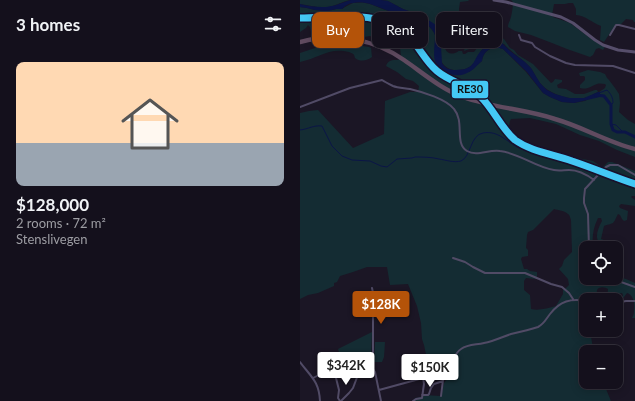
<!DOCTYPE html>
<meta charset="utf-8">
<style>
:root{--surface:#14101c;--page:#1d1925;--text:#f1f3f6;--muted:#9d9da3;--line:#33303b;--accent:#b45309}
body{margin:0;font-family:Lato,sans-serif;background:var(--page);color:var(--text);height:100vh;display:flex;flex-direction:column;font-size:15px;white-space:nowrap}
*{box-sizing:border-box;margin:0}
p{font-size:13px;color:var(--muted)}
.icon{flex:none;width:22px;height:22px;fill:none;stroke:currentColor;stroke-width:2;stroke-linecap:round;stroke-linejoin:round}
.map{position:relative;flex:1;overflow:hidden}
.drawer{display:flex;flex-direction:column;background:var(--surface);width:300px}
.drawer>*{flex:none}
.banner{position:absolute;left:12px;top:12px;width:263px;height:36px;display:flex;gap:8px}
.buttons{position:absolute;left:279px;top:241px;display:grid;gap:8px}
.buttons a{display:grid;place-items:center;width:44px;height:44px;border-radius:8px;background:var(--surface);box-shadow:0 2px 10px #0003,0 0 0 1px var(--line);font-size:20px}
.price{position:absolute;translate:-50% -34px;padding:0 9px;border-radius:4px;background:#fff;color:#222;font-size:13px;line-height:26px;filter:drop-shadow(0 1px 2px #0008)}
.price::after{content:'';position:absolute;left:50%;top:24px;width:12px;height:9px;margin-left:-6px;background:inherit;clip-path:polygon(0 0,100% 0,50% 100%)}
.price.current{background:var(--accent);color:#fff}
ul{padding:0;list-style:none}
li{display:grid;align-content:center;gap:8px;height:212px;padding:0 16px}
li span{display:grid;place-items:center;height:124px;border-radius:8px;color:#555}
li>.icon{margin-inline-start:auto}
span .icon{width:72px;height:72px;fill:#fffc;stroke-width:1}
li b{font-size:17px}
h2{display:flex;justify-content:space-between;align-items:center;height:48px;padding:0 16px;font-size:17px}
.pill{padding:0 14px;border-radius:8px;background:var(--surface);box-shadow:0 2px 10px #0003,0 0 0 1px var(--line);font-size:14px;line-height:36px}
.pill.current{background:var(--accent);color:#fff}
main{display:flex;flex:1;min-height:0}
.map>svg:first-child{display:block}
.green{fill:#142c33;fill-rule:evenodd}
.water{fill:#0b1547}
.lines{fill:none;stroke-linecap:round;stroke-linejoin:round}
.stream{stroke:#0b1547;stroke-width:1}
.river{stroke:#0b1547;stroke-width:3}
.street{stroke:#514b66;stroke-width:2}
.secondary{stroke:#564e6b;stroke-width:3}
.highway{stroke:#604b60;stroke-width:4.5}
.rail-1-casing{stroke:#19102b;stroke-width:10}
.rail-1{stroke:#44c8f5;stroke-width:7}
.line-badge{stroke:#19102b;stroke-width:1.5}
.pale-badge-label{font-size:11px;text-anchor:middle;font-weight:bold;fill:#111}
</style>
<main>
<section class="drawer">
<h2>3 homes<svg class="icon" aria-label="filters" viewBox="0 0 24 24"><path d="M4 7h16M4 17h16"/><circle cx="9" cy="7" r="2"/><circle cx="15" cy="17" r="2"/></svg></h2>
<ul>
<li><span style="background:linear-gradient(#ffd9b3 65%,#9aa5b1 0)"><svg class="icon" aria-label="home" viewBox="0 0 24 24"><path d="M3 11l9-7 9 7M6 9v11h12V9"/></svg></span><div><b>$128,000</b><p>2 rooms · 72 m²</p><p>Stenslivegen</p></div></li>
</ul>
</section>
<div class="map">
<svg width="335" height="401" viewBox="0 0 335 401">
<rect width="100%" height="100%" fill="#1b1625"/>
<path class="green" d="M0,0h51c-8,1 -14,5 -22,7 -9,2 -20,-2 -29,-3z
M81,0h88l-1,1 -8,1 -1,7v6l18,4 18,9 1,2v5l8,4 6,9 4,2 4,5 15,9 18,19 2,-1 2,-3 7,1v2l-5,3 1,3 8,1 9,5h9l11,-4h2l1,2c-5,2 -9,5 -14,6 -13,3 -35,-4 -43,-14 -5,-5 -7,-13 -12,-18 -8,-8 -18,-14 -25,-22 -7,-1 -13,0 -19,3 -5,4 -6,8 -9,13 -5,9 -13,10 -22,10 -6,-1 -10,-4 -13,-9l-1,-30 -20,-16 -17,-6 -15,-8zM143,40h3l17,4 2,3 -1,4 8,-3h5l-3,4h-6l-3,2h-2l-1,-3c-7,0 -1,0 -7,2 -9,3 -11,-6 -12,-13z
M211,0h124v22h-1l-1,-2 -7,-1 -5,5h-5l-12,18 -4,-2 1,-14c-10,-4 -15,-10 -25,-11v-6l-3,-6h-4l-4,1h-11l-2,11 1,2 17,6 20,15 15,9 -2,3 -4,-2 -3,1 -3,6 -3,2 -23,-8 -15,-6 -21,-8 -16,-4 -7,-4c0,-4 2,-6 3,-10 1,-5 2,-10 2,-15z
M53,3c4,0 8,-1 12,0 8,1 14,5 21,7 15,5 43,8 49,25v24l7,10 27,3 13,-11c1,-11 11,-16 21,-12l23,23 17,21 7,4 12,5 12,1 11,-2 5,-3 8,-1 2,-2 -1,-3 6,-4 1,-3 -1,-1c-3,0 -5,-1 -8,0 -7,2 -8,6 -17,4v-3l5,-5v-3l-1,-1h-4l-1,-3 9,-3 12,2 5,2 2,4 2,2 6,8 4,6 1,9 -1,9 9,8 7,4v33l-18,-7 -18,-9 -19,-6 -24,-11 -26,-6 -19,1 -1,2 -1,5 6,8 8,7 45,15 25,5 9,6h1l5,-5h4l23,9v25h-3l-1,1 4,3v6l-14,-2 -2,2 1,2 8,3 -1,9 -3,1 -2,-2 -2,-4 -2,-1c-6,12 -3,8 -14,12l-3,13 6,2 3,5c-18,-1 -14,-14 -8,-25l-1,-3h-3c-5,10 -6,19 -5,30h-7v30h30v-2l10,3 9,4v35h-3c1,-2 2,-4 2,-7 1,-6 0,-16 -7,-18l-6,8v-2l2,-4 -1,-2 -4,1 -2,7v-1h-9l1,-11c-3,-2 -9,-3 -11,1l-1,10h-10v30h10v2l-5,5 2,11 5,1 2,3h-14v30h10l1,3 7,2 2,2 5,12h-198l2,-3 6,-1 2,-2 18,1 3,-13 3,-4 1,-5 -4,-6v-3c-6,-8 -10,-2 -17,-6l-3,-14 -2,-6 -1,-16 -4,-17 -9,-22 -18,1 -3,-18h-20l-14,5 -13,4 -3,6 -3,1v3l-16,7 -10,2 -8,4v-186l9,-2 9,-1 35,38 31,-14 1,-33 25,-9h8l1,-6 -6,-5 -7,-2 -9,-7 -11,-6c2,-6 6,-6 12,-6l3,-4 -1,-8c5,-7 3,-9 1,-15h-6l-9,9 -2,-1 -1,-3 -5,-3 -6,2 -2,-1 -6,1 -7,-3 -12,-1 -3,-1h-14l-14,2 -3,-2 -1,-5 -2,-2 -2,3 -6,4v-25l7,1 8,2 11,1 6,-1 4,-1h6l3,-2zM254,209c4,1 11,2 14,5 2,1 2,4 3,6l1,32 -8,8 -2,6 -3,3 9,10 1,6 -3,3 -3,2v4l-7,12c-8,2 -17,5 -25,3l-1,-14 -6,-5v-9l2,-3 11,1v-7l-7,-1 -3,-2h-3l-3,-10 1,-2 6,-1v-6l-2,-2 1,-13 1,-3 5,-2z
M38,45h18l13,2 2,1 1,9c-5,4 -12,5 -17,1 -1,-4 -1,-4 -6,-6 -20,-5 -30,6 -49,10v-9l21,-7z
M72,332l-1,28 -2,3 -7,1 -4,6h-2l-2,-4h-3l-3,-10 -7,1 -1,-1 -2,-7z
M75,342h10l-1,15 -2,5h-8z"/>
<path class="water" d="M51,0h30l7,1 15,8 17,6 13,8 4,3 3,5 2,32c3,5 7,7 13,7 23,0 16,-11 29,-22 4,-4 12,-5 18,-5l8,8 15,11 6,6 9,15 7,7 8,4 14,4h15l14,-6h2v5l-26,6 -12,-1 -12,-5 -7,-4 -16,-21 -24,-23c-10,-4 -20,1 -21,12 -5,4 -9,10 -15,12 -11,6 -27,0 -32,-12 -2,-6 0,-19 0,-26 -6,-17 -34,-20 -49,-25 -10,-4 -22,-10 -33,-7 -4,0 -8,3 -11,6h-6l-4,1 -6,1 -11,-1 -8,-2 -7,-1v-3c13,3 26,5 39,0 4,-1 7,-3 12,-4z"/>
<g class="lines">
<path class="stream" d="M299,93l8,-3c4,4 6,8 6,13l-2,2
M311,124l5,1 7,7
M0,130c9,-1 13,-5 22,-4l10,20 10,10 10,4 18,1 11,5 6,1 10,-8 15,-1 3,-1c7,0 17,0 24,2 7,1 15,4 22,2 10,-4 9,-26 22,-28 15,-3 24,9 36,15 9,4 18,6 27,8l2,-1 1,-4 7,2 36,11 18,10 25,8"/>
<path class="river" d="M296,95l8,1 7,9v19l2,6 4,2h8l10,5"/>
<path class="street" d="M219,35l2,5 11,3 3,4 15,9 16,7 9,2 38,1 22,7
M310,35l6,-10h3l16,4
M0,107l50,-19 32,-8c3,2 7,4 11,6 5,2 12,2 17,3 13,3 36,10 44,20 11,13 0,34 13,42 10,6 22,-2 33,0 19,2 35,16 54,19 5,1 10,0 15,0 10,0 17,4 25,10
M289,248l-1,-34 -4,-11v-5l1,-9 13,-14 8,-8 4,-2h8l17,10
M153,258l12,4 8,5 12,6h40l26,11 11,3 7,6 4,6
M310,278l25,9
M316,303l10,-2h9
M0,362c11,15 19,19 20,39
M71,366l2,-4v-46l2,-14 -3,-14
M71,366l4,6 6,29
M34,370l5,20 -1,8 2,3
M13,378c12,-7 24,-9 38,-11l2,1 2,5 3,1
M79,390l66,-18c8,-6 7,-17 16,-23 7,-5 15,-4 23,-6 10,-2 18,-6 27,-9 9,-2 18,-4 27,-7 6,-3 8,-8 12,-13 10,-13 21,-16 36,-13
M122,395h6l1,-1 2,-6 3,-4 9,-3
M141,396l3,-24
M41,401l8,-8 4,-5 8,-21 5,-3 5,2
M113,401l3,-2 6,-1 2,-14 -1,-7"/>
<path class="secondary" d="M194,0l12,2 55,15 12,6 22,17 8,5 15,5 17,2"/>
<path class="highway" d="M0,42c36,-10 74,-3 104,18 19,13 37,29 59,37 30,11 62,12 92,22 28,8 52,23 80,30"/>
<g class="rail-1-casing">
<path id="rail-1" d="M0,18c35,0 80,-10 108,18 11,10 17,25 29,35 13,11 31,14 44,26 13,13 20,31 34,43 17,12 38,14 57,21 21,7 42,16 63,23"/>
</g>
<use href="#rail-1" class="rail-1"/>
</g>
<rect class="line-badge" x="151" y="80" width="38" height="19" rx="4" fill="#44c8f5"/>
<g class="pale-badge-label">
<text x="170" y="93">RE30</text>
</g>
</svg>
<div class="buttons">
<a><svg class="icon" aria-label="locate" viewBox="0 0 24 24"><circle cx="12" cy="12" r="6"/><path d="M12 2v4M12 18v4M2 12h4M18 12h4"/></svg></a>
<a>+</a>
<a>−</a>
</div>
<b class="price current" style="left:81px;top:325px">$128K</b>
<b class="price" style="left:46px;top:386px">$342K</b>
<b class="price" style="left:130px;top:388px">$150K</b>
<div class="banner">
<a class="pill current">Buy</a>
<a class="pill">Rent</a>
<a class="pill">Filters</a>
</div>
</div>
</main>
